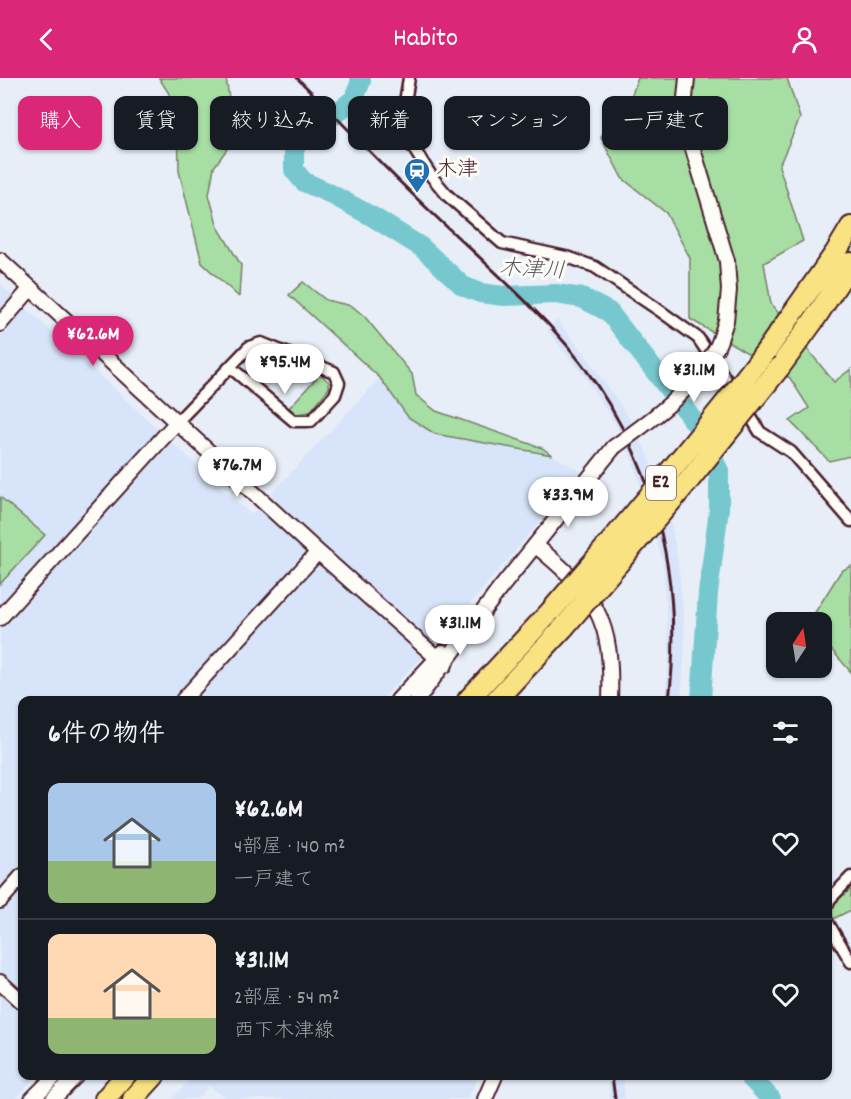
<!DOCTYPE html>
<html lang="ja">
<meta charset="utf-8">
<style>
:root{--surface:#171b24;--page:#20242c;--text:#f1f3f6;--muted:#9ea1a6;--line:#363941;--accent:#db2777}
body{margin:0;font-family:Dekko,"Klee One",sans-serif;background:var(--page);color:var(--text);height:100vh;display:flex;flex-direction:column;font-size:22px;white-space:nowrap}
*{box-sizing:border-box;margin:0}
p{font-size:20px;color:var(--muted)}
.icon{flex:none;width:33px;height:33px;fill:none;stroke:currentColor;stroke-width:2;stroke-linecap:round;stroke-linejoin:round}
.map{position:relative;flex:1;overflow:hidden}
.sheet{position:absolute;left:18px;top:618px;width:814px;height:384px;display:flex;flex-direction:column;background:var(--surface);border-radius:12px;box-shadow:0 2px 4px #0004}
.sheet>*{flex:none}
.banner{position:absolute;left:18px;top:18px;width:816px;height:54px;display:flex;gap:12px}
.needle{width:39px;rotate:12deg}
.buttons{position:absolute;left:766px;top:534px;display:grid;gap:12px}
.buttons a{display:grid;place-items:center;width:66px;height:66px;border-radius:12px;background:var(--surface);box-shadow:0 2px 4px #0004;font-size:30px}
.price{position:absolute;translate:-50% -51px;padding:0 14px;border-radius:21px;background:#fff;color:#222;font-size:20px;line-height:39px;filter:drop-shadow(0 2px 3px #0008)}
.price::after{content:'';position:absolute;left:50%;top:36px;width:18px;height:14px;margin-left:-9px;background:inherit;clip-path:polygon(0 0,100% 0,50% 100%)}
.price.selected{background:var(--accent);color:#fff}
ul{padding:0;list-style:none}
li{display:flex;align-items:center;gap:18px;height:150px;padding:0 30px}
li+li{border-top:2px solid var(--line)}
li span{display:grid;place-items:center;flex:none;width:168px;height:120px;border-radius:12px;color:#555}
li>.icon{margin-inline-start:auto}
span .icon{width:72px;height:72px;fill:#fffc;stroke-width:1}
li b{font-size:26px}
h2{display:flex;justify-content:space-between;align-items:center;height:72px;padding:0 30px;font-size:26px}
.tag{padding:0 21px;border-radius:12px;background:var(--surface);box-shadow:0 2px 4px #0004;font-size:21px;line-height:54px}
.tag.selected{background:var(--accent);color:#fff}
header{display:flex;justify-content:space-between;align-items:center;height:78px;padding:0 30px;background:var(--accent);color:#fff;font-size:27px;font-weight:600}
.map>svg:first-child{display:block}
.built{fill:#d8e4f9}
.green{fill:#a6dea3;stroke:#787e67;stroke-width:1.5}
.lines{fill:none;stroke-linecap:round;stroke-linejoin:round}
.river{stroke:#77c8ce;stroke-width:20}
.minor-casing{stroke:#4a1f2b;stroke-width:15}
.tertiary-casing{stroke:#4a1f2b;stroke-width:18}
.motorway-casing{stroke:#4a1f2b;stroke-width:24}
.minor{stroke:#fdfcf7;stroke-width:10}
.tertiary{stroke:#fdfcf7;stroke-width:14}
.motorway{stroke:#f8e281;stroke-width:20}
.rail{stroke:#4a1f2b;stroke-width:3}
.tertiary-bridge-casing{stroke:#4a1f2b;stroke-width:18;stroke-linecap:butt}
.motorway-bridge-casing{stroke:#4a1f2b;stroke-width:24;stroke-linecap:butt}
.tertiary-bridge{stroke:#fdfcf7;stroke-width:14}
.motorway-bridge{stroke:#f8e281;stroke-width:20}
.labels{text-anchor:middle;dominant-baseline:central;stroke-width:6;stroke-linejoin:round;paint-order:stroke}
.shield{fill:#fdfcf7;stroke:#806168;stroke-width:1.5}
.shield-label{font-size:20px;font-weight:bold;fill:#4a1f2b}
.poi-label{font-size:21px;fill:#4a1f2b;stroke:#fdfcf7;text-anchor:start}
.water-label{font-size:22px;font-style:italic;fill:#5a5a64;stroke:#fdfcf7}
</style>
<header><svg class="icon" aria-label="back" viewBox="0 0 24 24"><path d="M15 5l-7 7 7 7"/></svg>Habito<svg class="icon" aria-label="person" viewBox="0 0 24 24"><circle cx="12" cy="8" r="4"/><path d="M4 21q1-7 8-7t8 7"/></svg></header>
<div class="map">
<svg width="851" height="1021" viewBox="0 0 851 1021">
<rect width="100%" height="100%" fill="#e7eef8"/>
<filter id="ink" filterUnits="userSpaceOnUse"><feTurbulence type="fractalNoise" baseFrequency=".0167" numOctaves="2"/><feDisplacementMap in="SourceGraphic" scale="12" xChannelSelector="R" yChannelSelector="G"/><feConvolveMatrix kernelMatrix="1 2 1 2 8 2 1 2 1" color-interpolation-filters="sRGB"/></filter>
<g filter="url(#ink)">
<path class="built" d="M0,206l251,231 129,-137 28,39 27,17 117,21 30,17 -129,152 -72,76h-359v376h14l-21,23h-15z
M557,242l30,37 41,59 19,37 24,71 7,38 4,40 3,44 -4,54h-17l5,-45 -6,-93 -30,-101 -17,-36 -32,-49 -37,-46z
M193,998h286l-12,23h-239l-19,-13 -12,13h-25z
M608,998h15l2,23h-15z"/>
<path class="green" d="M159,0h67l9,60 -21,29 -5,28 9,32 23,38 -2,32 -37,-34 -23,-92 -1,-57 -10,-22z
M638,0h149l13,40 -21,48 24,75 -39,22 7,41 63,78 17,-13v87l-22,5 -39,-40 19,-13 -19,-30 -100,-59v-61l-24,-45 -44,-35 -21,-40 5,-13 17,-6z
M303,204l23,18 26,6 13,11 47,57 4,21 20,16 106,37 10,7 -117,-21 -27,-17 -28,-39 -91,-83z
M249 287a14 14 0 1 1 28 0a14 14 0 1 1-28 0Z
M320,296l9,8v6l-19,24 -14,2 -7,-6z
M0,419l45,38 -45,49z
M851,488v106l-29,-33v-17h-13l32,-51z
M851,811v21l-18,9 -2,-14z"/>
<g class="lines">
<path class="river" d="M360,0l1,3 -7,18 -29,23 -25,15 -6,14v19l10,12 23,10 46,25 48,30 42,39 17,7 24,3 52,-2 26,4 27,14 87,112 23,47v38l-11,84 -7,107
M749,998l22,23"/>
<g class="minor-casing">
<path id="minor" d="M409,0l-7,42 3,15 27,42 16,19 54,47 68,15 25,9 61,41 42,30 37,55
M744,328l16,26 31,20 60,69
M177,344l72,-75 12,-4 73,29 5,11 -4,12 -24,26h-17l-64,-54
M828,826l1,-4 22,-23
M828,845l23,39"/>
</g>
<g class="tertiary-casing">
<path id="tertiary" d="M687,0l-2,20 4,38 38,125 2,29 -3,31
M0,182l318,292 127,113
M0,246l31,-36
M535,467c62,51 78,74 75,155
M0,540l177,-196
M183,622l135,-148
M398,622l45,-48
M417,622l82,-110 115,-143
M0,823l22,-25
M0,904l22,20
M32,1021l23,-23
M53,1021l23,-23
M485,1021l10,-23"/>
</g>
<g class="motorway-casing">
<path id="motorway" d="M767,272l69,-98 15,-25
M779,290l35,-48 37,-57
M468,622l83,-89
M496,622l68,-73
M105,1021l20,-23
M133,1021l21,-23"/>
</g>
<use href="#minor" class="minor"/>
<use href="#tertiary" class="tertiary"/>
<use href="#motorway" class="motorway"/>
<path class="rail" d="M297,0c45,44 88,91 134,134 40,38 81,74 118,113 97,104 137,235 120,375
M612,998l3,23"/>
<g class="tertiary-bridge-casing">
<path id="tertiary-bridge" d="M614,369c39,-28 79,-57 103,-100 4,-8 6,-18 9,-26"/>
</g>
<g class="motorway-bridge-casing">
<path id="motorway-bridge" d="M551,533c74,-85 147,-171 216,-261
M564,549l126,-148 89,-111"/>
</g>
<use href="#tertiary-bridge" class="tertiary-bridge"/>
<use href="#motorway-bridge" class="motorway-bridge"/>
</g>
</g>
<defs>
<g id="station-pin" transform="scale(1.35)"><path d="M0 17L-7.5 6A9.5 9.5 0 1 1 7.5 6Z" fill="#1f6fb2" stroke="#fdfcf7"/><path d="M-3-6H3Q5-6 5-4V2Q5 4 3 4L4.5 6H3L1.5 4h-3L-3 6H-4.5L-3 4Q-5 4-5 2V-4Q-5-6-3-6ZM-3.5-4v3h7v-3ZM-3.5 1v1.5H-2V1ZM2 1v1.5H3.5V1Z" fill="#fff"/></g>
</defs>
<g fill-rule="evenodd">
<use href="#station-pin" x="417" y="93"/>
</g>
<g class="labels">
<rect class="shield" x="646" y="388" width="30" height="34" rx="4.5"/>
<g class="shield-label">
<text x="661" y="405">E2</text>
</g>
<g class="poi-label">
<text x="436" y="93">木津</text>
</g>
<g class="water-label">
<text transform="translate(532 193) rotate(3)">木津川</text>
</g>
</g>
</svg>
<div class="buttons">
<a><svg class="needle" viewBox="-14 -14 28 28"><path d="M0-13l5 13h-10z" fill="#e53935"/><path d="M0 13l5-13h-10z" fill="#9ea1a6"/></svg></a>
</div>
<b class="price selected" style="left:93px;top:289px">¥62.6M</b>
<b class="price" style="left:285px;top:317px">¥95.4M</b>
<b class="price" style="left:694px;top:325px">¥31.1M</b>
<b class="price" style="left:237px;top:420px">¥76.7M</b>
<b class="price" style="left:568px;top:450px">¥33.9M</b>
<b class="price" style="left:460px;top:578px">¥31.1M</b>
<div class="banner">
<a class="tag selected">購入</a>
<a class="tag">賃貸</a>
<a class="tag">絞り込み</a>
<a class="tag">新着</a>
<a class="tag">マンション</a>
<a class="tag">一戸建て</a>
</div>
<section class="sheet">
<h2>6件の物件<svg class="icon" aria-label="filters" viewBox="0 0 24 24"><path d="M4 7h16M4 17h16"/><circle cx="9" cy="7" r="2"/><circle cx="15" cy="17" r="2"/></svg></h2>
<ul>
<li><span style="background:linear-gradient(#a9c7e8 65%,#8fb573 0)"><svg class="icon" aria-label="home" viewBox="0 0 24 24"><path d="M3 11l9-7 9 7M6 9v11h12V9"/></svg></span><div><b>¥62.6M</b><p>4部屋 · 140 m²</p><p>一戸建て</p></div><svg class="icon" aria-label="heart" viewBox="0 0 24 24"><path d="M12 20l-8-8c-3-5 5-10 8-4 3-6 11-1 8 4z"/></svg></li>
<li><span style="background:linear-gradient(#ffd9b3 70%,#8fb573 0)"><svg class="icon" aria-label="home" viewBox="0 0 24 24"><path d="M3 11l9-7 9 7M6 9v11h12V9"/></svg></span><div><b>¥31.1M</b><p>2部屋 · 54 m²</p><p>西下木津線</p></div><svg class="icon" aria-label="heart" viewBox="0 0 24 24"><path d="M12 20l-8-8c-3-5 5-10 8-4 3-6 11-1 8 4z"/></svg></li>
</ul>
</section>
</div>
